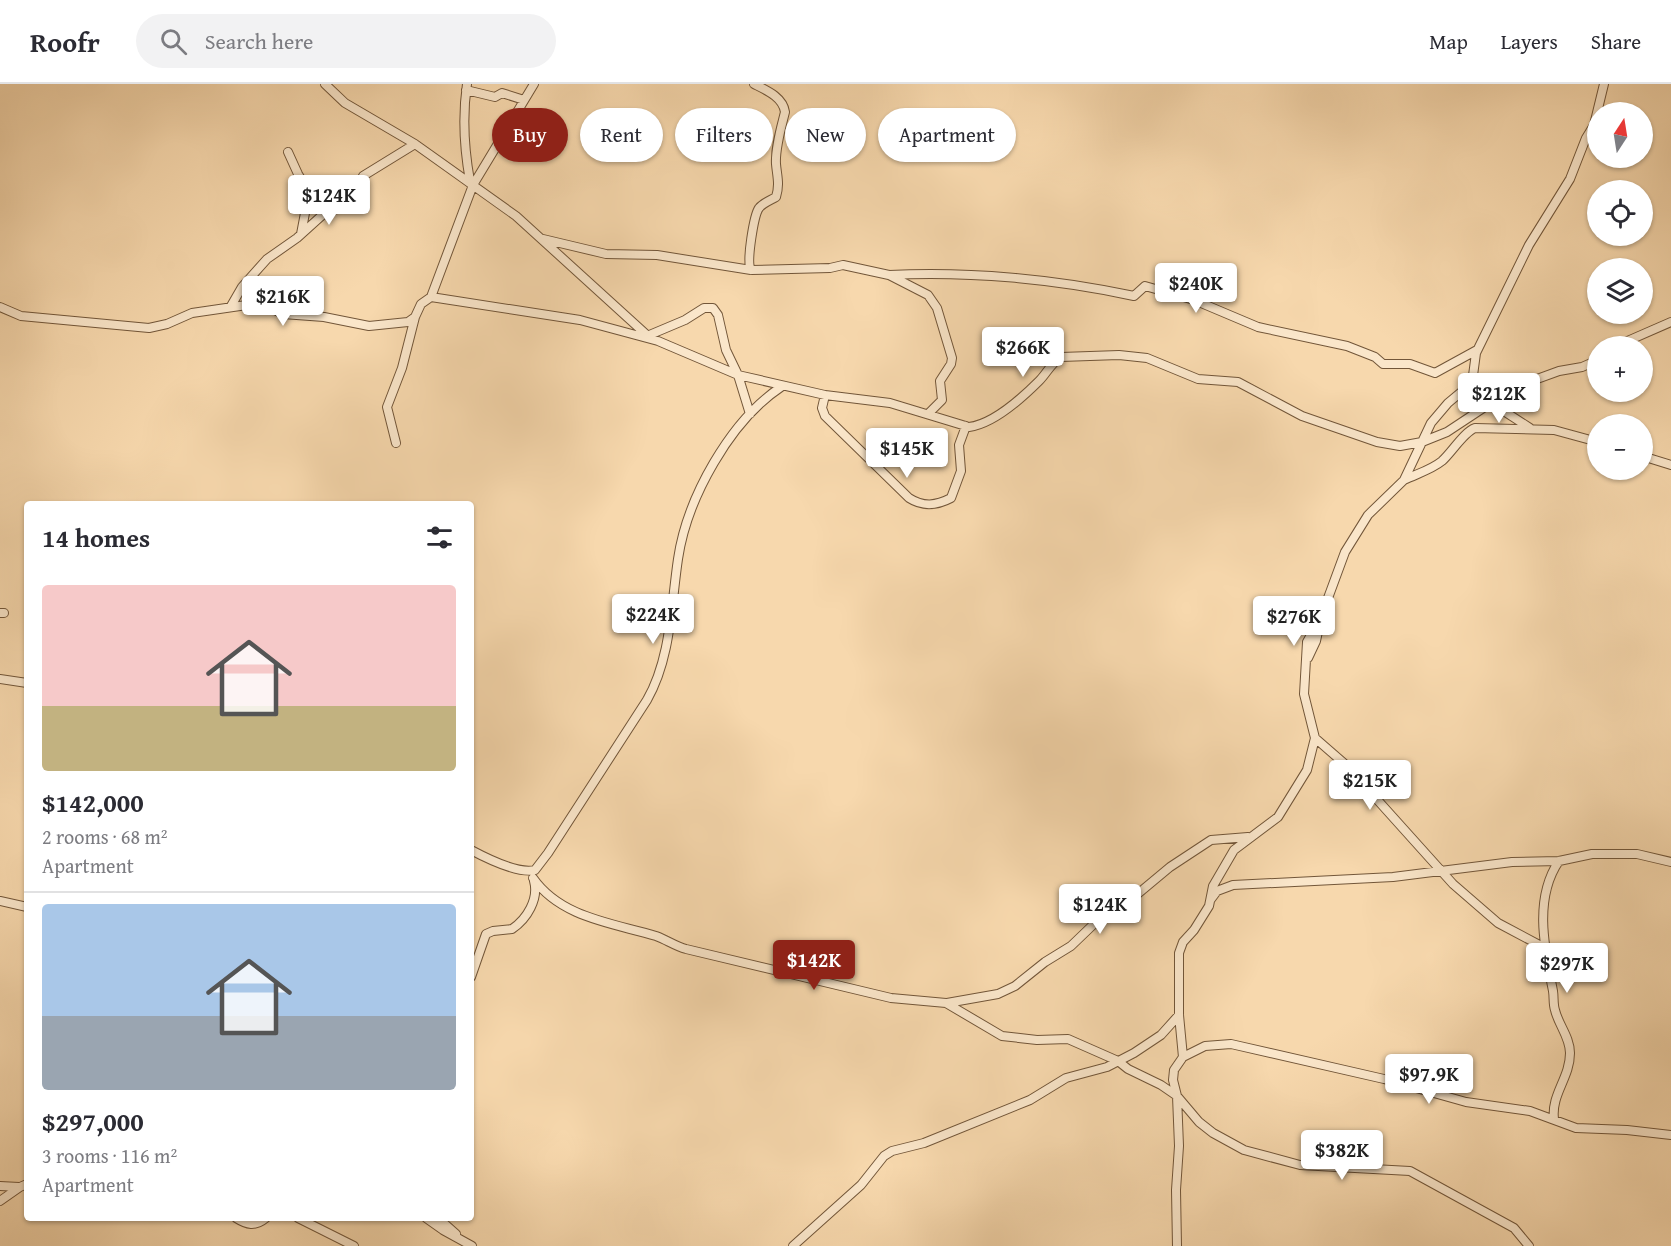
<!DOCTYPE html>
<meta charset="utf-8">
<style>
:root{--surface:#fff;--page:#f2f2f3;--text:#2b2b33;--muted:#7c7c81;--line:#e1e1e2;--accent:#8f2418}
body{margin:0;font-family:"Gentium Book Plus",serif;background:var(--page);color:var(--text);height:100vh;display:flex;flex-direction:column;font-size:22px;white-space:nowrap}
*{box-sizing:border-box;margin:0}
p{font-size:20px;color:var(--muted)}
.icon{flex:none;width:33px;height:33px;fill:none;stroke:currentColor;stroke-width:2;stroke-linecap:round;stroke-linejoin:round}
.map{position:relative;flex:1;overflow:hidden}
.side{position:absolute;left:24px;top:417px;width:450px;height:720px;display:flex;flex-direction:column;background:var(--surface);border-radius:6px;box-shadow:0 2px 4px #0004}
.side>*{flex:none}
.top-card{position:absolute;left:492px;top:24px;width:570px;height:54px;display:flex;gap:12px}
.needle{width:39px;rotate:12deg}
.controls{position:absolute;left:1587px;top:18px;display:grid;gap:12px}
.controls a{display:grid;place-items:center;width:66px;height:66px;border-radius:50%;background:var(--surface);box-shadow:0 2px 4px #0004;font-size:30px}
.price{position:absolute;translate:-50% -51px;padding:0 14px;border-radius:6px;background:#fff;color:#222;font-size:20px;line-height:39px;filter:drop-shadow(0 2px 3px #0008)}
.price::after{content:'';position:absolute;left:50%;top:36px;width:18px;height:14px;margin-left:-9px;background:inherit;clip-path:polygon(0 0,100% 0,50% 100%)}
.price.active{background:var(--accent);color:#fff}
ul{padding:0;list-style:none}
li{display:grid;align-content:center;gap:12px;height:318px;padding:0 18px}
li+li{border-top:2px solid var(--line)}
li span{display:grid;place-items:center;height:186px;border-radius:6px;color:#555}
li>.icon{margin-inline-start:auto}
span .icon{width:108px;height:108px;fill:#fffc;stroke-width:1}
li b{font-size:26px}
h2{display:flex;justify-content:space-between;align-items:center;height:72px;padding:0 18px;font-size:26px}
.pill{padding:0 21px;border-radius:27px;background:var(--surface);box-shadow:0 2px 4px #0004;font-size:21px;line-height:54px}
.pill.active{background:var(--accent);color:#fff}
header{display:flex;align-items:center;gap:36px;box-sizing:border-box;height:84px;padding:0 30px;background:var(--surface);border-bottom:2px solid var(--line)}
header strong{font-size:28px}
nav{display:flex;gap:33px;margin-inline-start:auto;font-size:21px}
.search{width:420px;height:54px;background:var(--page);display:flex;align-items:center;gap:15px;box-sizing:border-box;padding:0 21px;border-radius:33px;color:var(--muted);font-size:22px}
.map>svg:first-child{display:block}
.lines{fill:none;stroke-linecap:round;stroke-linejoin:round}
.minor-casing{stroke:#725639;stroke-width:10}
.minor{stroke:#fae6ca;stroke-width:8}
</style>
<header>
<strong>Roofr</strong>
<div class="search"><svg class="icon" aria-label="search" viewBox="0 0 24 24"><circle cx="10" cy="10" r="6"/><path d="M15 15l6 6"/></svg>Search here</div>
<nav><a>Map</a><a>Layers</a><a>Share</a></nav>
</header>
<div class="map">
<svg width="1671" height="1162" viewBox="0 0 1671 1162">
<rect width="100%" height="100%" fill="#f7d8ad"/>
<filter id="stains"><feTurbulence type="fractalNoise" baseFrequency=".00333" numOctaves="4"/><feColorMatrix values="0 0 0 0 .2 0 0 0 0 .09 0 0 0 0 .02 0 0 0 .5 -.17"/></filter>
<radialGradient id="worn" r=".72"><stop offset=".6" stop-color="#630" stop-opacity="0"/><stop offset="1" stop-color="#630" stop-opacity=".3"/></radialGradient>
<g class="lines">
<g class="minor-casing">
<path id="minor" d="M325,0l20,19 70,41 101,72 133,121
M467,0c-5,34 -3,64 3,97
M466,6l29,7 7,-4 22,7
M288,68l10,22 11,18 -8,42
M543,155l63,15 51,1 94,15 79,-2 13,-3 46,10 39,20 9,13 15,50 -1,6 -11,17 2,19 -13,13
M751,186c-5,-8 3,-55 8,-62 4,-5 12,-8 17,-11 4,-13 1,-21 0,-33 -1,-16 5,-36 9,-52 -2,-15 -19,-22 -31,-28
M889,191c80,-4 167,4 245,21l11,-10 49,14 64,27 89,19 28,11 8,7h27l25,9 42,-23
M431,213l149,23 78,21 80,34 87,20 65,8 79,24c25,-3 53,-29 70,-46 8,-8 12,-18 22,-24l58,-2 28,3 51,21 40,3 64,34 75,26 23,4 22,-4 25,-10 68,-45 44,-16 23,-4 16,-7
M231,222l11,-19 25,-28 30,-21 31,-28 20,-2 15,-32 52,-32
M0,223l21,9 128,12 18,-4 25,-11 68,-10 23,11 41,3 45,9 39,-4 7,-5 6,-13 10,-7 42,-112 61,-101
M647,252l38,-16 19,-12h9l5,7 8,35 12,25 12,39
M1616,262l55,-24
M1474,291l8,15 12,10 2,6 34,22
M825,311l-3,13 3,8 84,82c14,9 27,8 42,0l10,-27 -2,-26 7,-19
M396,359l-9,-36 15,-39 13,-51
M1642,372l29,9
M1404,396c12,-6 27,-10 38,-19 10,-9 22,-29 33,-33l79,2 44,12
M0,529h4
M1308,574l8,-17 4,-19
M0,595l27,4
M1315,654l31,27 107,119 45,39 47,25
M471,766c15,8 47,24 64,20l13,-17 99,-153c24,-42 24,-94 31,-141 9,-61 52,-138 103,-172
M533,794c28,40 80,45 123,58 11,4 19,10 30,13l205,49 55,5 56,33 35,4 31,-1 50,22 10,8 33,16 16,11 22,26 14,11 31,17 56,15 110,6 104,57 15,18
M1211,815l6,-8 16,-6 160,-8 119,-15 47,-1 33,-7h45l34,8
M0,817l27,6
M471,893l15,-43 7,-3 19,-2c15,-10 27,-30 22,-48
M947,919l51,-9 17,-8 30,-24 26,-16 25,-24 32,-20 42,-35 41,-27 37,-3
M1183,973l22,-11 26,-2 153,35 82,23 64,9 46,17 51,2 44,5
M1554,1035c-3,-25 16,-41 16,-66 0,-16 -12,-29 -15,-43 -2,-6 -1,-13 -2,-19 -8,-41 -20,-92 6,-130
M0,1102l19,1
M0,1117l20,-14 7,-3
M236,1134c11,7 19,9 30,0
M298,1134l56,28
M426,1134l17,12 29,16
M438,1134l18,16
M793,1162l68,-61 23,-29 8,-5 32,-8 106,-43 36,-22 41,-11 27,-14 27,-18 18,-20
M1177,1162l-1,-56 3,-44 -2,-50 -4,-16 1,-10 9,-13 -4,-42v-62l4,-11 11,-12 15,-24 4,-20 21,-36 44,-33 29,-47 8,-32 -11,-44 3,-52 14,-25 24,-65 23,-37 36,-35 27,-57 17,-20 24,-20 4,-30 53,-108 41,-66 16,-41 8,-13 10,-41"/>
</g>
<use href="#minor" class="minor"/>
</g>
<rect width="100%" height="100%" filter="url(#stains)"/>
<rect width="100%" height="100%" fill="url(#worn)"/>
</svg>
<div class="controls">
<a><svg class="needle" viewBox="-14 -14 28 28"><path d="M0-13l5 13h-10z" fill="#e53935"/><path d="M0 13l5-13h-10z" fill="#7c7c81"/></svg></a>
<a><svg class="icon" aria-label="locate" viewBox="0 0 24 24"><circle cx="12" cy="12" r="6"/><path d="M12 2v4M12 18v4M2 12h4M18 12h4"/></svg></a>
<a><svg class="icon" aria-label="layers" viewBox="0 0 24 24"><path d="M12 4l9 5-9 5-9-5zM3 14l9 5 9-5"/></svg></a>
<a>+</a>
<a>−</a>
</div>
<b class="price" style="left:329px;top:142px">$124K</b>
<b class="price" style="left:1196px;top:230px">$240K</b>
<b class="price" style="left:283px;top:243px">$216K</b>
<b class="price" style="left:1023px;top:294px">$266K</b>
<b class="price" style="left:1499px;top:340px">$212K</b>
<b class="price" style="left:907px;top:395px">$145K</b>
<b class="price" style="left:653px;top:561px">$224K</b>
<b class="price" style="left:1294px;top:563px">$276K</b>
<b class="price" style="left:1370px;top:727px">$215K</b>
<b class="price" style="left:1100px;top:851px">$124K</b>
<b class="price active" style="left:814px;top:907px">$142K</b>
<b class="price" style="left:1567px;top:910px">$297K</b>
<b class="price" style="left:1429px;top:1021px">$97.9K</b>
<b class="price" style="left:1342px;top:1097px">$382K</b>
<div class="top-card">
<a class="pill active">Buy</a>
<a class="pill">Rent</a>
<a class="pill">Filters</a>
<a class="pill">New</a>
<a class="pill">Apartment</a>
</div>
<section class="side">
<h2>14 homes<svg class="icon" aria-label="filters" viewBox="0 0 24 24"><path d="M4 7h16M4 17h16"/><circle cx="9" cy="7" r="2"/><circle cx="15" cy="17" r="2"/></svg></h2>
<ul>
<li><span style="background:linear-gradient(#f6c9c9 65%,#c2b280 0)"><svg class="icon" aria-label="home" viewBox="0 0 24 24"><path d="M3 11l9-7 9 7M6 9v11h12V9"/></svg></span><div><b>$142,000</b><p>2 rooms · 68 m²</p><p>Apartment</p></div></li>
<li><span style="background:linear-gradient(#a9c7e8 60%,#9aa5b1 0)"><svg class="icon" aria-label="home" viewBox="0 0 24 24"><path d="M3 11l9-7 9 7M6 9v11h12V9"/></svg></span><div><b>$297,000</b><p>3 rooms · 116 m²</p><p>Apartment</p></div></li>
</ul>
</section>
</div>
